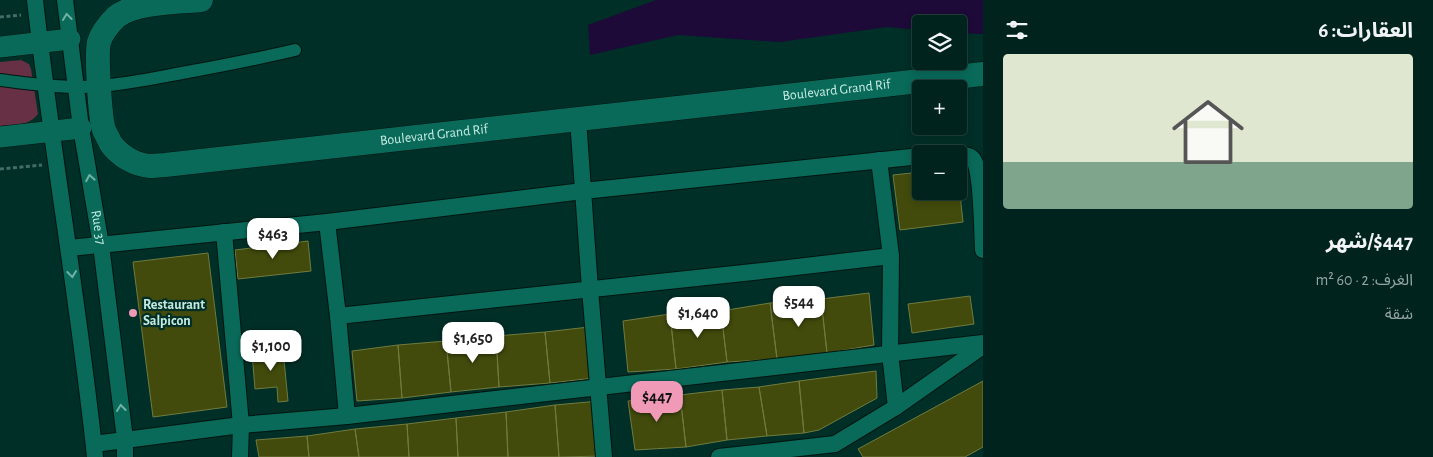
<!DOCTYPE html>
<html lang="ar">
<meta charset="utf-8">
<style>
:root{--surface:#00231d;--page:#0e2f2a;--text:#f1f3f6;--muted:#95a4a4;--line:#22403b;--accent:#f09ab7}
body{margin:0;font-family:"Alegreya Sans","Noto Sans Arabic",sans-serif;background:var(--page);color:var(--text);direction:rtl;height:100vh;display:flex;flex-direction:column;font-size:19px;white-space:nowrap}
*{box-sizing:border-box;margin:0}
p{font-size:16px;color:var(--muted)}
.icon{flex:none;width:28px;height:28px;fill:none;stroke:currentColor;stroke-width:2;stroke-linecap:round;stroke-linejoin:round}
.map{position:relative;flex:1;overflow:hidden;direction:ltr}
.side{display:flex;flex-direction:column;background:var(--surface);width:450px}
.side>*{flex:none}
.buttons{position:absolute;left:912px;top:15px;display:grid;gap:10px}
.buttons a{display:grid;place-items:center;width:55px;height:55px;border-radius:5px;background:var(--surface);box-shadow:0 2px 8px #0003,0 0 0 1px var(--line);font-size:25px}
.price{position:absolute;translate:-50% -42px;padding:0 11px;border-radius:10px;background:#fff;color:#222;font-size:16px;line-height:32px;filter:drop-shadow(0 1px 2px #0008)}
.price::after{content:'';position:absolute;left:50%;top:30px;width:15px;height:11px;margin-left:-8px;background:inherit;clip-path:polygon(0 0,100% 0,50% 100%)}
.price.selected{background:var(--accent);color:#111}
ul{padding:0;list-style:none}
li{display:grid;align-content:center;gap:10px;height:265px;padding:0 20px}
li span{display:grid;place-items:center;height:155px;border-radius:5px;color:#555}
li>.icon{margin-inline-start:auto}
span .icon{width:90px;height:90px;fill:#fffc;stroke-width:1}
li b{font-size:21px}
h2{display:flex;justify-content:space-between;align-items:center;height:60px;padding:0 20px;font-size:21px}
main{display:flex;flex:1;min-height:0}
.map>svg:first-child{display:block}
.green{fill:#673045}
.water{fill:#1d0a38}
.building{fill:#424b0c;stroke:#707b3f}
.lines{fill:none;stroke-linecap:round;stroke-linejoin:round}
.pedestrian-casing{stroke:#001510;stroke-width:14}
.minor-casing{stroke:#001510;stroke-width:18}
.tertiary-casing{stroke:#001510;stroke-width:22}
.secondary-casing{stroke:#001510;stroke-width:25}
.path{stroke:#416d64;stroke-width:3;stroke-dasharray:4 2.5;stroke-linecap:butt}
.pedestrian{stroke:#096a5a;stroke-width:12}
.minor{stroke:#096a5a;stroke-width:16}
.tertiary{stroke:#096a5a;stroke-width:21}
.secondary{stroke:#096a5a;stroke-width:24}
.oneway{stroke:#71b2a5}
.poi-dot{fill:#f09ab7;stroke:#002f27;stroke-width:2}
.labels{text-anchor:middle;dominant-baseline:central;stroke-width:4.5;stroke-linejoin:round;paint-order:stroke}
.street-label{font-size:14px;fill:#c6ece2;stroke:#002f27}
.poi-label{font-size:14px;font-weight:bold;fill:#c6ece2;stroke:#002f27;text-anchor:start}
</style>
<main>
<section class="side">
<h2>العقارات: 6<svg class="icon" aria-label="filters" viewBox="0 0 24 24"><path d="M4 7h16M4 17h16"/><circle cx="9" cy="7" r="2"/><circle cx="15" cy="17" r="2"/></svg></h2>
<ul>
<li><span style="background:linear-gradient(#dfe7d0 70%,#7fa58c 0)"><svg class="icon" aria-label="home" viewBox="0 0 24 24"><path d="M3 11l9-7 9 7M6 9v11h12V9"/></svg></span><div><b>$447/شهر</b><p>الغرف: 2 · 60 m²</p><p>شقة</p></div></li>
</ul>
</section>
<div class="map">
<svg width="983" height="457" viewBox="0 0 983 457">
<rect width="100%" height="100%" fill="#002f27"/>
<path class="green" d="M21,60l8,4 2,5 7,45c-9,12 -24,11 -38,12v-64z"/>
<path class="water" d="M656,0h327v34l-24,-1v-9h-38v6l-34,-3 -107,15 -102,-7 -88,20 -2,-30z"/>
<path class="building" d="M921,172v19h38v-6l4,37 -63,8 -7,-55z
M308,241l3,30 -73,8 -3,-29z
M208,253l19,154 -74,10 -20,-155z
M869,293l5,52 -47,8 -6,-54z
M970,296l4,28 -62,9 -4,-29z
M821,299l6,54 -50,6 -7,-56z
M770,303l7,56 -50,3 -6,-51z
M721,311l6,51 -51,7 -6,-55z
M670,314l6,55 -48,3 -5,-51z
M589,327l5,51 -44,5 -5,-51z
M545,332l5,51 -51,4 -3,-51z
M496,336l3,51 -48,5 -5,-51z
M446,341l5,51 -49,6 -4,-53z
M398,345l4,53 -45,3 -5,-50z
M283,350l5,51 -10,1 -1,-15 -22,2 -3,-36z
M876,371l1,27 -58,32 -15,3 -5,-52z
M799,381l5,52 -37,3 -8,-49z
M983,381v66l-18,10h-102l-5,-8z
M759,387l8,49 -40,4 -5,-50z
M722,390l5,50 -41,7 -6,-52z
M680,395l6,52 -51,3 -7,-49z
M599,401l4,55 -44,1 -4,-52z
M555,405l4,52h-51l-2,-45z
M506,412l2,45h-50l-2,-39z
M456,418l2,39h-49l-2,-33z
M407,424l2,33h-50l-4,-28z
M355,429l4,28h-50l-2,-21z
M307,436l2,21h-50l-3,-17z"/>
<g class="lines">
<g class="pedestrian-casing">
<path id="pedestrian" d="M0,80c33,4 66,9 99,6 28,-2 56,-8 83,-13 38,-7 75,-14 113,-23"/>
</g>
<g class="minor-casing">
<g id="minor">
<path d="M35,0c17,153 44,304 60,457"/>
<path id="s1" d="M65,0l16,128 20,117 24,194v18"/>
<path d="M578,119l12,170 14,168"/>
<path d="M959,154c5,1 11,1 14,5 9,11 9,74 10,91"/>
<path d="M879,160l12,96 -1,97 6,54"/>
<path d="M327,222l11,94 9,100"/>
<path d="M224,232l17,193 -1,32"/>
<path d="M69,248l258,-26 256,-31 338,-35"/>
<path d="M338,316l415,-44 138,-16"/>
<path d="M94,444l147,-19 106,-9 636,-73"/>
<path d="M719,457l116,-13 61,-37 87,-61"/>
</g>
</g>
<g class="tertiary-casing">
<path id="tertiary" d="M0,47l70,-8
M0,137l81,-9"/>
</g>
<g class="secondary-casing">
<g id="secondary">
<path id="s2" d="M201,0c-23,2 -67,2 -85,17 -7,7 -14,15 -17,25 -3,13 1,75 5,88 2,4 5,10 7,14 9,12 24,21 39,22 5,0 10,-1 15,-1l818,-91"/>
</g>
</g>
<path class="path" d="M0,17l21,-2
M0,169l42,-4"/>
<use href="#pedestrian" class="pedestrian"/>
<use href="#minor" class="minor"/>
<use href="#tertiary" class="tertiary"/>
<use href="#secondary" class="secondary"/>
</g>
<defs><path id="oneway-chevron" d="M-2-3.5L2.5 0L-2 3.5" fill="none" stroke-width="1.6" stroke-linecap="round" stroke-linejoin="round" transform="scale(1.25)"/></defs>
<g class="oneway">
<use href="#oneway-chevron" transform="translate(67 17) rotate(-97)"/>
<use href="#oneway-chevron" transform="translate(90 178) rotate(-100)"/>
<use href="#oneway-chevron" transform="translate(72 274) rotate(83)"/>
<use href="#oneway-chevron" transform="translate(121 408) rotate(-97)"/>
</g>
<circle class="poi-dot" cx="133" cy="313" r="5"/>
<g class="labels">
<g class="street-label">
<text stroke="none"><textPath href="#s2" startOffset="959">Boulevard Grand Rif</textPath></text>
<text stroke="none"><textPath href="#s2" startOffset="554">Boulevard Grand Rif</textPath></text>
<text stroke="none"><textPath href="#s1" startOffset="230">Rue 37</textPath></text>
</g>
<g class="poi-label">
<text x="143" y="305">Restaurant<tspan x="143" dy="16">Salpicon</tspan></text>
</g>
</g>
</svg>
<div class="buttons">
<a><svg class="icon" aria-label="layers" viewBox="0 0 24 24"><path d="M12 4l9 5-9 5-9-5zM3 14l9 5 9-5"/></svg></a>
<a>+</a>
<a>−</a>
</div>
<b class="price" style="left:273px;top:260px">$463</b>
<b class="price" style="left:799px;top:328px">$544</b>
<b class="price" style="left:698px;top:339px">$1,640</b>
<b class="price" style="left:473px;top:364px">$1,650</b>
<b class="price" style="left:271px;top:372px">$1,100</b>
<b class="price selected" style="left:657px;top:423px">$447</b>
</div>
</main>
